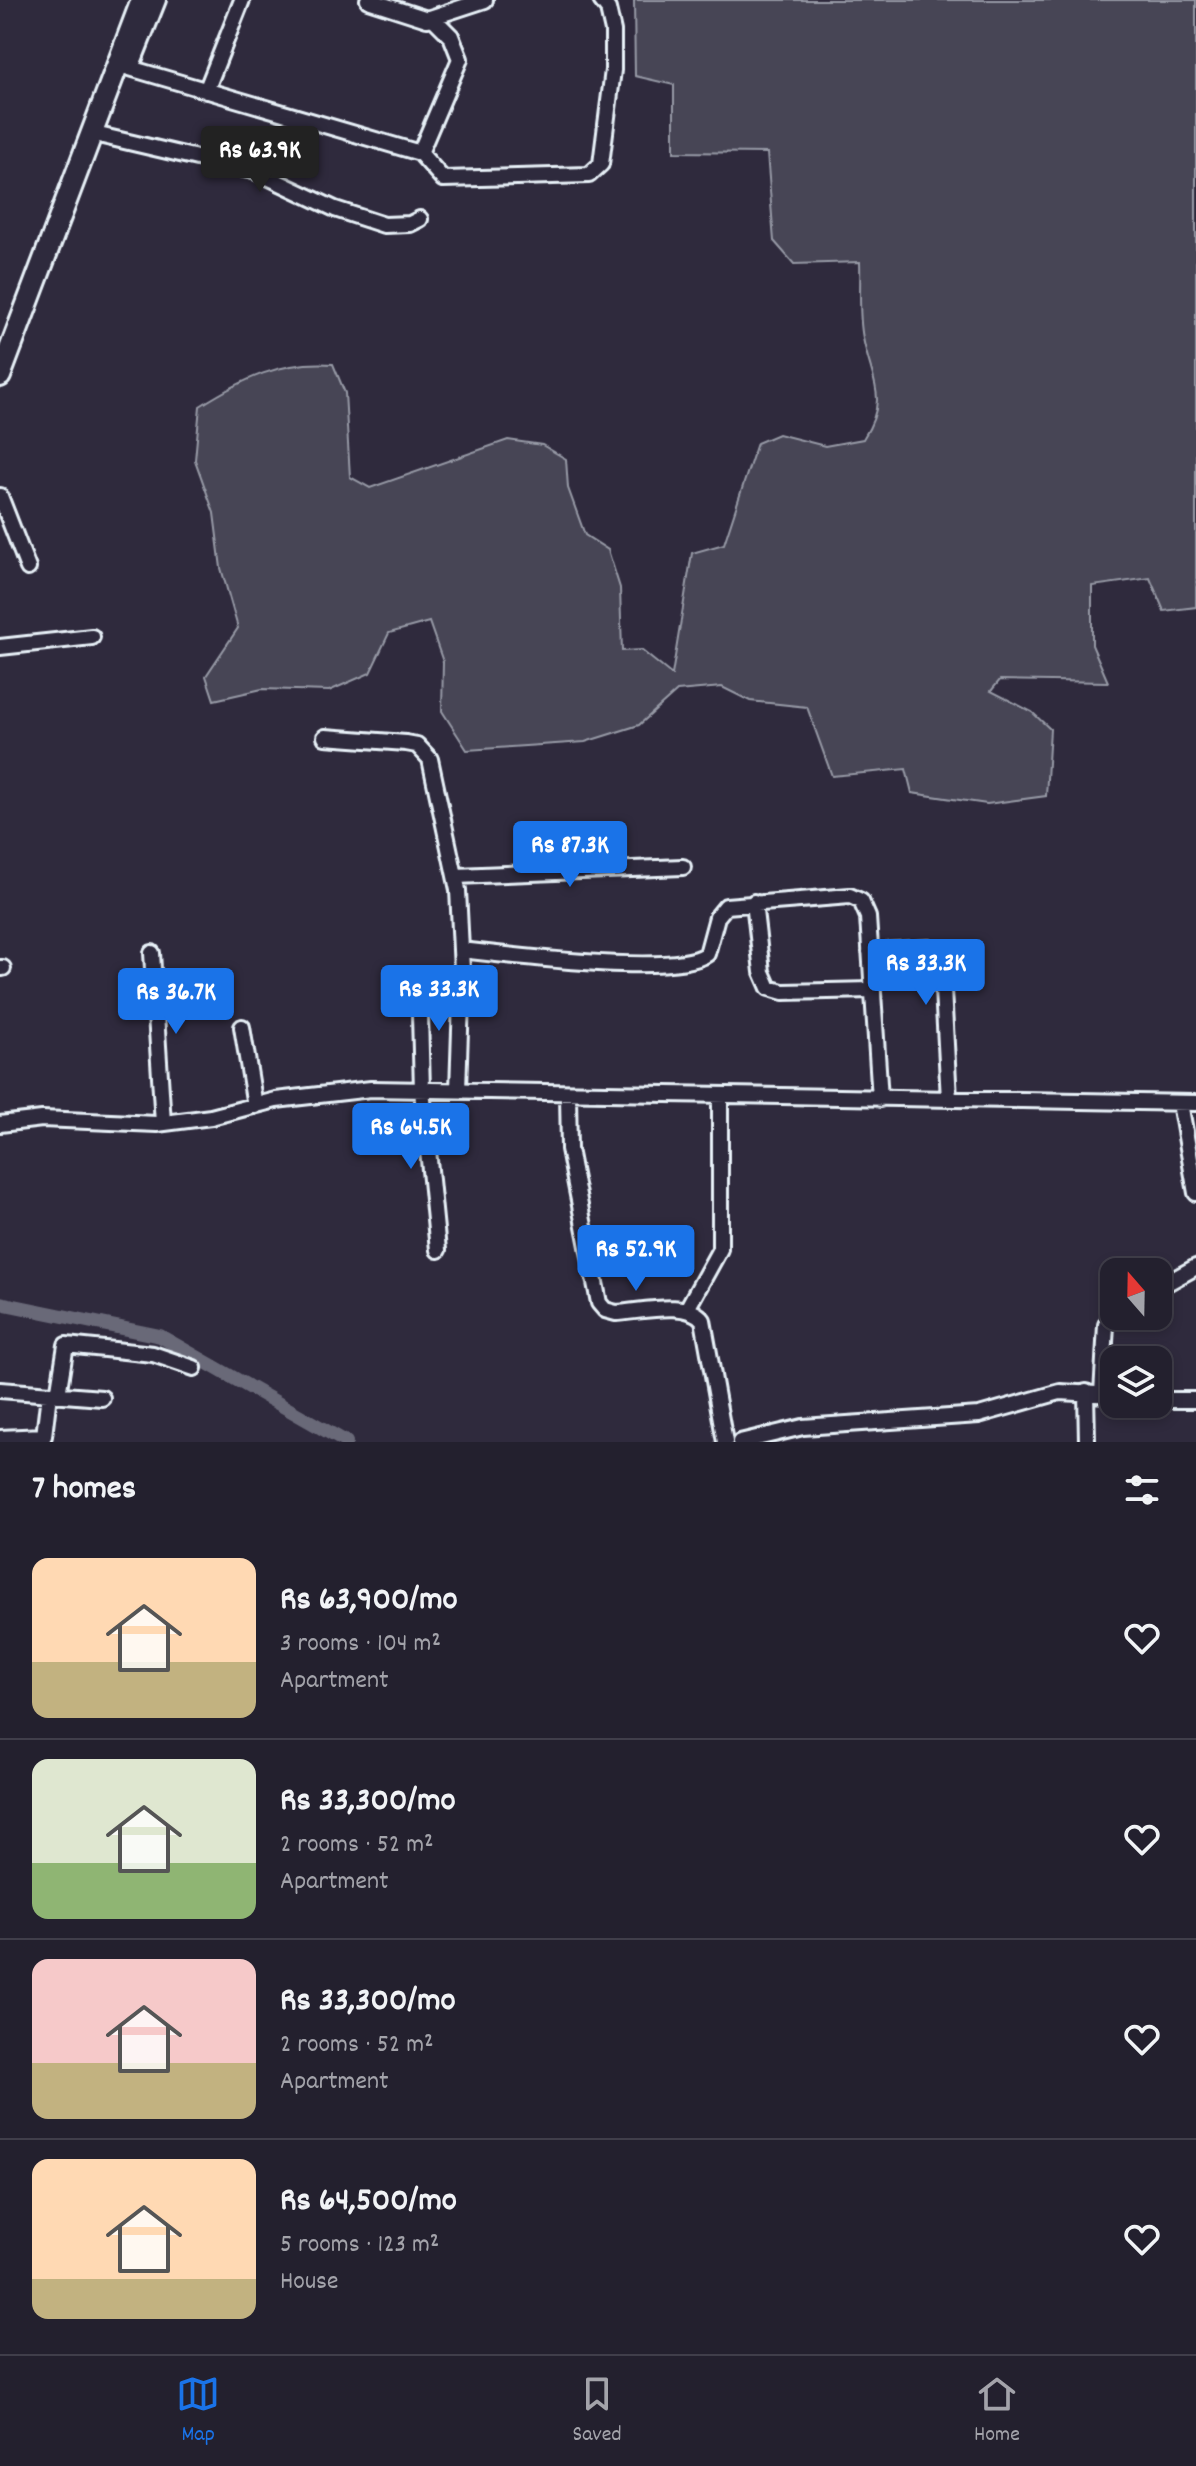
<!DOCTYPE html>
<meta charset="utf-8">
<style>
:root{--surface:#23202e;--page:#2f2d3a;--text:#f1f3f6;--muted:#a3a3aa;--line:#403e4a;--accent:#1a73e8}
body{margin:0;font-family:Dekko,sans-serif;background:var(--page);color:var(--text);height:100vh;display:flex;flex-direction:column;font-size:30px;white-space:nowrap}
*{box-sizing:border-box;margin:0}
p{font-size:26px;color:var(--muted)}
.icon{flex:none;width:44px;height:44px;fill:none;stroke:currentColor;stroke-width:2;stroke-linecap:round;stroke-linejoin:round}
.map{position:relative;height:1442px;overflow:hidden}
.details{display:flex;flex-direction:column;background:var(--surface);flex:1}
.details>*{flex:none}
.needle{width:52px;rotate:340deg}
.buttons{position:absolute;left:1100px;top:1258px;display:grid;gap:16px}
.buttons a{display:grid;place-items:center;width:72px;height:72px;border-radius:16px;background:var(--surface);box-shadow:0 4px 12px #0003,0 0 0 2px var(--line);font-size:40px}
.price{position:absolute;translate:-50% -68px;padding:0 18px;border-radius:8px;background:var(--accent);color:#fff;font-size:26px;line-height:52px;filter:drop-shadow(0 2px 4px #0008)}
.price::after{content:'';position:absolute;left:50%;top:48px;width:24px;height:18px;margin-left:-12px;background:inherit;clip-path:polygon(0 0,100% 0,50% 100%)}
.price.current{background:#222;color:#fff}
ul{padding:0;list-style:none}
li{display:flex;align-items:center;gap:24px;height:200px;padding:0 32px}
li+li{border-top:2px solid var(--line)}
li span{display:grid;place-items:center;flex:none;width:224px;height:160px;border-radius:16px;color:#555}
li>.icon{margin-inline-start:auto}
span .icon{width:96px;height:96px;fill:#fffc;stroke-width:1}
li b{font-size:34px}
h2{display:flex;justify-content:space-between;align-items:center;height:96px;padding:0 32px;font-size:34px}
.menu{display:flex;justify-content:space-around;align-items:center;height:112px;border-top:2px solid var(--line);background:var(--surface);font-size:22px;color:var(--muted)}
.menu a{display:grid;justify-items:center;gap:4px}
.menu .current{color:var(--accent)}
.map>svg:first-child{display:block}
.green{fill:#464455;stroke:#979aa6;stroke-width:2}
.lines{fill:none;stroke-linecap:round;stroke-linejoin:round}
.canal{stroke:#696978;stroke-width:14}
.minor-casing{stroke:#e8f1f8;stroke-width:20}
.highway-casing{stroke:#e8f1f8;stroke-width:26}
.minor{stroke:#2f2a3d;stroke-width:14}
.highway{stroke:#2f2a3d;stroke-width:20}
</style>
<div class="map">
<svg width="1196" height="1442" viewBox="0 0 1196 1442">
<rect width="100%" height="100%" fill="#2f2a3d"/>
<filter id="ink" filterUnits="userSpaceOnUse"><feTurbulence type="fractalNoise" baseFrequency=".0125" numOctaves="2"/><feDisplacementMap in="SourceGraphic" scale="16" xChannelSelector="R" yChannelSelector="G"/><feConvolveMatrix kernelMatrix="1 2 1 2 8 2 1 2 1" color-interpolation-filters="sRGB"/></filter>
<g filter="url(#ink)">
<path class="green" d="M634,0h562v607l-32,4 -14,-33 -58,8v59l16,37 -108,-2 -9,11 41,21 18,17 -4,67 -59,8 -75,-11 -6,-24 -74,7 -25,-69 -57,-6 -28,-14 -45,4 -38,34 -54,17 -118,8 -25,-39 1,-49 -14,-40 -40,11 -19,40 -41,18 -67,-2 -48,11 -8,-24 32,-48 -17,-60 -7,-55 -19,-53 5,-54c43,-27 81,-46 133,-42l12,29 5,84 20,11 138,-48 34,5 24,14 2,29 17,47 23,15 12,38 2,63 19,-1 31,25 20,-122 32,-9 33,-101 21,-9 47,12 38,-7c27,-41 8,-59 0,-101 -5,-24 -2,-52 -3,-76l-66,2 -20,-23 -7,-88 -93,-1v-67l-39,-9z"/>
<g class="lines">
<path class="canal" d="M0,1303l160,33 186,106"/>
<g class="minor-casing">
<path id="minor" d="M368,0l59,19 58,-19
M116,64l304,89 23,26 146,-4 12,-11 12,-94v-39l-5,-22 -7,-9
M131,68l27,-68
M206,91l36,-91
M90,133l167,39 78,37 49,16 26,-1 10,-5
M420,153l40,-94 -9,-23 -18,-18
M0,496l28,72
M0,647l92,-10
M325,737l81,6 11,2 13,14 28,131 4,80 -4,120
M456,876l227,-9
M754,902l8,70 7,16 14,4 90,-2
M461,950c45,5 215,27 246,4l10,-37 9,-11 124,-10 11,5 7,16 12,182
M870,952l59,-4 12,5 8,146
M152,953l11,170
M0,968h3
M419,977l3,113 16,160
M242,1027l13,79
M568,1094l1,55 30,154 6,7 11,3c24,-1 71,-14 87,7l22,122
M1180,1103l16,90
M0,1124l42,-5 115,5 54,-7 65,-17 95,-11 825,14
M1158,1288l38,-21
M687,1309l33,-60v-152
M0,1390l102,8
M1086,1392l1,50
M1102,1394l4,-69 8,-16
M58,1395l8,-50 87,9 41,14
M1158,1400h38
M0,1438l44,-2 5,-42
M740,1442l63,-15 176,-12 81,-23 54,3"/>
</g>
<g class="highway-casing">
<path id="highway" d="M0,376l142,-376"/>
</g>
<use href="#minor" class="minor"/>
<use href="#highway" class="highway"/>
</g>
</g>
</svg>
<div class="buttons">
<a><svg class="needle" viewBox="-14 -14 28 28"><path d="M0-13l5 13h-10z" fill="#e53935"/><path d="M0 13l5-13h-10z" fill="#a3a3aa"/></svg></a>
<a><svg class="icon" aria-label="layers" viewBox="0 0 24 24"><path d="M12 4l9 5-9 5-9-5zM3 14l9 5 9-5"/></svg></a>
</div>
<b class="price current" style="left:260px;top:194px">Rs 63.9K</b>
<b class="price" style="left:570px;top:889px">Rs 87.3K</b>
<b class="price" style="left:926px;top:1007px">Rs 33.3K</b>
<b class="price" style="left:439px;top:1033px">Rs 33.3K</b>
<b class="price" style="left:176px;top:1036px">Rs 36.7K</b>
<b class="price" style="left:411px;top:1171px">Rs 64.5K</b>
<b class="price" style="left:636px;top:1293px">Rs 52.9K</b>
</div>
<section class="details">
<h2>7 homes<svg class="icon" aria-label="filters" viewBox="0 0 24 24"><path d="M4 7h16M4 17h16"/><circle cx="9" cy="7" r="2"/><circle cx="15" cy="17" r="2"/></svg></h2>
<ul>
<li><span style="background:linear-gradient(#ffd9b3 65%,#c2b280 0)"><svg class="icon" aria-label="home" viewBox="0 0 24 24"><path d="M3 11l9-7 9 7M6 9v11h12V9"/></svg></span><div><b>Rs 63,900/mo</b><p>3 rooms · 104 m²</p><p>Apartment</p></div><svg class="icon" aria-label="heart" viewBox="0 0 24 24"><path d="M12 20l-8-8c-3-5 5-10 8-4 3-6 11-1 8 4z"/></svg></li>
<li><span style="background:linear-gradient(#dfe7d0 65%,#8fb573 0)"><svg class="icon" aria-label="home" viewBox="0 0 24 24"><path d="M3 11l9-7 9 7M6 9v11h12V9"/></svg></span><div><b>Rs 33,300/mo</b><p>2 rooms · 52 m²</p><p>Apartment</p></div><svg class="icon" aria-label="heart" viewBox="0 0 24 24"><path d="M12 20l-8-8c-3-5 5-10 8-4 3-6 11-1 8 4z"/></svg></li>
<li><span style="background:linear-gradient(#f6c9c9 65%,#c2b280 0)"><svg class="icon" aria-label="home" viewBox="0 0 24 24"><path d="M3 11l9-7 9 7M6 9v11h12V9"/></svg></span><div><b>Rs 33,300/mo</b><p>2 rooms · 52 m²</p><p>Apartment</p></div><svg class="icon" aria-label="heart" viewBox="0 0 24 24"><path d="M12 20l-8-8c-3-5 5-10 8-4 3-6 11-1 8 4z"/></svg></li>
<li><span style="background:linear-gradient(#ffd9b3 75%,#c2b280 0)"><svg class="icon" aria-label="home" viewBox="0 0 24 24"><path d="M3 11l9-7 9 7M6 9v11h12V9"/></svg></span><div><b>Rs 64,500/mo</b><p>5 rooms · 123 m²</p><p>House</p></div><svg class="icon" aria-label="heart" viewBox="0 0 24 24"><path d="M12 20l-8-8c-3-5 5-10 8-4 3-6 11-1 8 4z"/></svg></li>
</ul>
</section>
<nav class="menu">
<a class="current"><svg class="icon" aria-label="map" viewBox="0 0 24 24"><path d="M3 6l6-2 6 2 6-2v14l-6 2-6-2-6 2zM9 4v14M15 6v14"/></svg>Map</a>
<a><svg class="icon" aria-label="saved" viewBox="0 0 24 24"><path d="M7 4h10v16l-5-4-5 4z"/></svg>Saved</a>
<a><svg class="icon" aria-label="home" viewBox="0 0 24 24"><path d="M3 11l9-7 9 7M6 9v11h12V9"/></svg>Home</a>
</nav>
